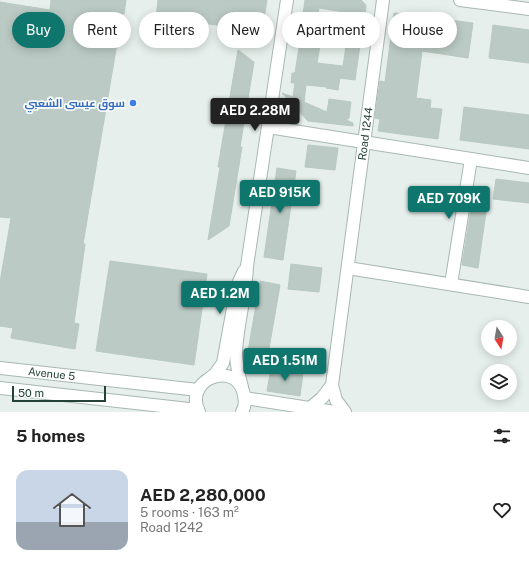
<!DOCTYPE html>
<meta charset="utf-8">
<style>
:root{--surface:#fff;--page:#f6f6f6;--text:#222;--muted:#767676;--line:#e0e0e0;--accent:#0f766e}
body{margin:0;font-family:"Public Sans",Cairo,sans-serif;background:var(--page);color:var(--text);height:100vh;display:flex;flex-direction:column;font-size:15px;white-space:nowrap}
*{box-sizing:border-box;margin:0}
p{font-size:13px;color:var(--muted)}
.icon{flex:none;width:22px;height:22px;fill:none;stroke:currentColor;stroke-width:2;stroke-linecap:round;stroke-linejoin:round}
.map{position:relative;height:412px;overflow:hidden}
.details{display:flex;flex-direction:column;background:var(--surface);flex:1}
.details>*{flex:none}
.guide{position:absolute;left:12px;top:12px;width:505px;height:36px;display:flex;gap:8px}
.needle{width:26px;rotate:169deg}
.buttons{position:absolute;left:481px;top:320px;display:grid;gap:8px}
.buttons a{display:grid;place-items:center;width:36px;height:36px;border-radius:50%;background:var(--surface);box-shadow:0 2px 10px #0003;font-size:20px}
.scale{position:absolute;left:12px;bottom:10px;width:94px;box-sizing:border-box;padding-left:4px;border:2px solid #24423a;border-top:0;font-size:11px;line-height:14px;white-space:nowrap;color:#24423a;-webkit-text-stroke:3px #f7fbf9;paint-order:stroke}
.price{position:absolute;translate:-50% -34px;padding:0 9px;border-radius:4px;background:var(--accent);color:#fff;font-size:13px;line-height:26px;filter:drop-shadow(0 1px 2px #0008)}
.price::after{content:'';position:absolute;left:50%;top:24px;width:12px;height:9px;margin-left:-6px;background:inherit;clip-path:polygon(0 0,100% 0,50% 100%)}
.price.selected{background:#222;color:#fff}
ul{padding:0;list-style:none}
li{display:flex;align-items:center;gap:12px;height:100px;padding:0 16px}
li+li{border-top:1px solid var(--line)}
li span{display:grid;place-items:center;flex:none;width:112px;height:80px;border-radius:12px;color:#555}
li>.icon{margin-inline-start:auto}
span .icon{width:48px;height:48px;fill:#fffc;stroke-width:1}
li b{font-size:17px}
h2{display:flex;justify-content:space-between;align-items:center;height:48px;padding:0 16px;font-size:17px}
.chip{padding:0 14px;border-radius:18px;background:var(--surface);box-shadow:0 2px 10px #0003;font-size:14px;line-height:36px}
.chip.selected{background:var(--accent);color:#fff}
.map>svg:first-child{display:block}
.building{fill:#bbcac4;stroke:#b8c9c2;fill-rule:evenodd}
.lines{fill:none;stroke-linecap:round;stroke-linejoin:round}
.minor-casing{stroke:#a8b8b2;stroke-width:14}
.minor{stroke:#fff;stroke-width:12}
.shop-dot{fill:#3f7fe0;stroke:#f7fbf9;stroke-width:1.5}
.labels{text-anchor:middle;dominant-baseline:central;stroke-width:3.5;stroke-linejoin:round;paint-order:stroke}
.shop-label{font-size:11px;font-weight:bold;fill:#366cbe;stroke:#f7fbf9;text-anchor:end}
.street-label{font-size:11px;fill:#24423a;stroke:#f7fbf9}
</style>
<div class="map">
<svg width="529" height="412" viewBox="0 0 529 412">
<rect width="100%" height="100%" fill="#e6efeb"/>
<path class="building" d="M51,0h75l-2,14h-2l-39,230h2l-11,79 5,1 -4,25 -64,-11 2,-10 -13,-2v-44l11,-64 -11,-1v-215l50,8z
M158,0h109l-5,31 -106,-14z
M305,0h56l5,5 -1,14 -2,12h-1l-7,49 -15,-2 -2,12 -12,-2 1,-1 -21,-2 -2,17 23,10 2,-13 22,3 -2,16 -3,2 7,3v3l-45,-5 -26,-28 11,4 2,-14h-4l1,-10h3l6,-38h-2l5,-28 2,-1h-2zM319,8l32,5 -8,53 -26,-3 4,-24 -7,-1z
M394,13l79,10 -5,35 -46,-7 -6,47 15,2 -1,8 12,1 -4,30 -60,-8 2,-12 -5,-1 5,-37 5,1z
M493,25l36,5v33l-40,-5z
M238,50l16,12 -14,85h2l-13,79 -21,14 12,-73h-2z
M464,107l65,8v34l-69,-9z
M308,145l30,3 -3,22 -30,-3z
M277,168l19,3 -13,89 -19,-3z
M496,179l33,4v20l-36,-4z
M472,203l15,2 -9,63 -16,-3z
M110,261l97,13 -13,91 -98,-14z
M291,264l31,4 -3,24 -31,-3z
M260,281l20,4 -14,81 -20,-3z
M271,368l32,5 -3,23 -33,-5z"/>
<g class="lines">
<g class="minor-casing">
<g id="minor">
<path d="M460,0l69,9"/>
<path d="M268,127l261,41"/>
<path d="M348,268l181,29"/>
<path d="M451,284l20,-125"/>
<path id="s1" d="M0,368l198,22"/>
<path d="M210,378l5,-4 8,-11 14,-77 7,-15"/>
<path d="M242,387c-3,-11 -6,-22 -6,-34 1,-28 10,-57 11,-87l40,-266"/>
<path d="M0,388l198,22"/>
<path d="M245,398l90,14"/>
<path d="M310,408l12,-10 10,-13"/>
<path d="M199,412c-16,-32 34,-52 44,-21 2,8 3,14 -1,21"/>
<path id="s2" d="M345,412l-9,-12 -4,-15 51,-385"/>
</g>
</g>
<use href="#minor" class="minor"/>
</g>
<circle class="shop-dot" cx="133" cy="103" r="4"/>
<g class="labels">
<g class="shop-label">
<text x="125" y="103">سوق عيسى الشعبي</text>
</g>
<g class="street-label">
<text stroke="none"><textPath href="#s2" startOffset="284">Road 1244</textPath></text>
<text stroke="none"><textPath href="#s1" startOffset="52">Avenue 5</textPath></text>
</g>
</g>
</svg>
<div class="buttons">
<a><svg class="needle" viewBox="-14 -14 28 28"><path d="M0-13l5 13h-10z" fill="#e53935"/><path d="M0 13l5-13h-10z" fill="#767676"/></svg></a>
<a><svg class="icon" aria-label="layers" viewBox="0 0 24 24"><path d="M12 4l9 5-9 5-9-5zM3 14l9 5 9-5"/></svg></a>
</div>
<div class="scale">50 m</div>
<b class="price selected" style="left:255px;top:132px">AED 2.28M</b>
<b class="price" style="left:280px;top:214px">AED 915K</b>
<b class="price" style="left:449px;top:220px">AED 709K</b>
<b class="price" style="left:220px;top:315px">AED 1.2M</b>
<b class="price" style="left:285px;top:382px">AED 1.51M</b>
<div class="guide">
<a class="chip selected">Buy</a>
<a class="chip">Rent</a>
<a class="chip">Filters</a>
<a class="chip">New</a>
<a class="chip">Apartment</a>
<a class="chip">House</a>
</div>
</div>
<section class="details">
<h2>5 homes<svg class="icon" aria-label="filters" viewBox="0 0 24 24"><path d="M4 7h16M4 17h16"/><circle cx="9" cy="7" r="2"/><circle cx="15" cy="17" r="2"/></svg></h2>
<ul>
<li><span style="background:linear-gradient(#c9d6e8 65%,#9aa5b1 0)"><svg class="icon" aria-label="home" viewBox="0 0 24 24"><path d="M3 11l9-7 9 7M6 9v11h12V9"/></svg></span><div><b>AED 2,280,000</b><p>5 rooms · 163 m²</p><p>Road 1242</p></div><svg class="icon" aria-label="heart" viewBox="0 0 24 24"><path d="M12 20l-8-8c-3-5 5-10 8-4 3-6 11-1 8 4z"/></svg></li>
</ul>
</section>
